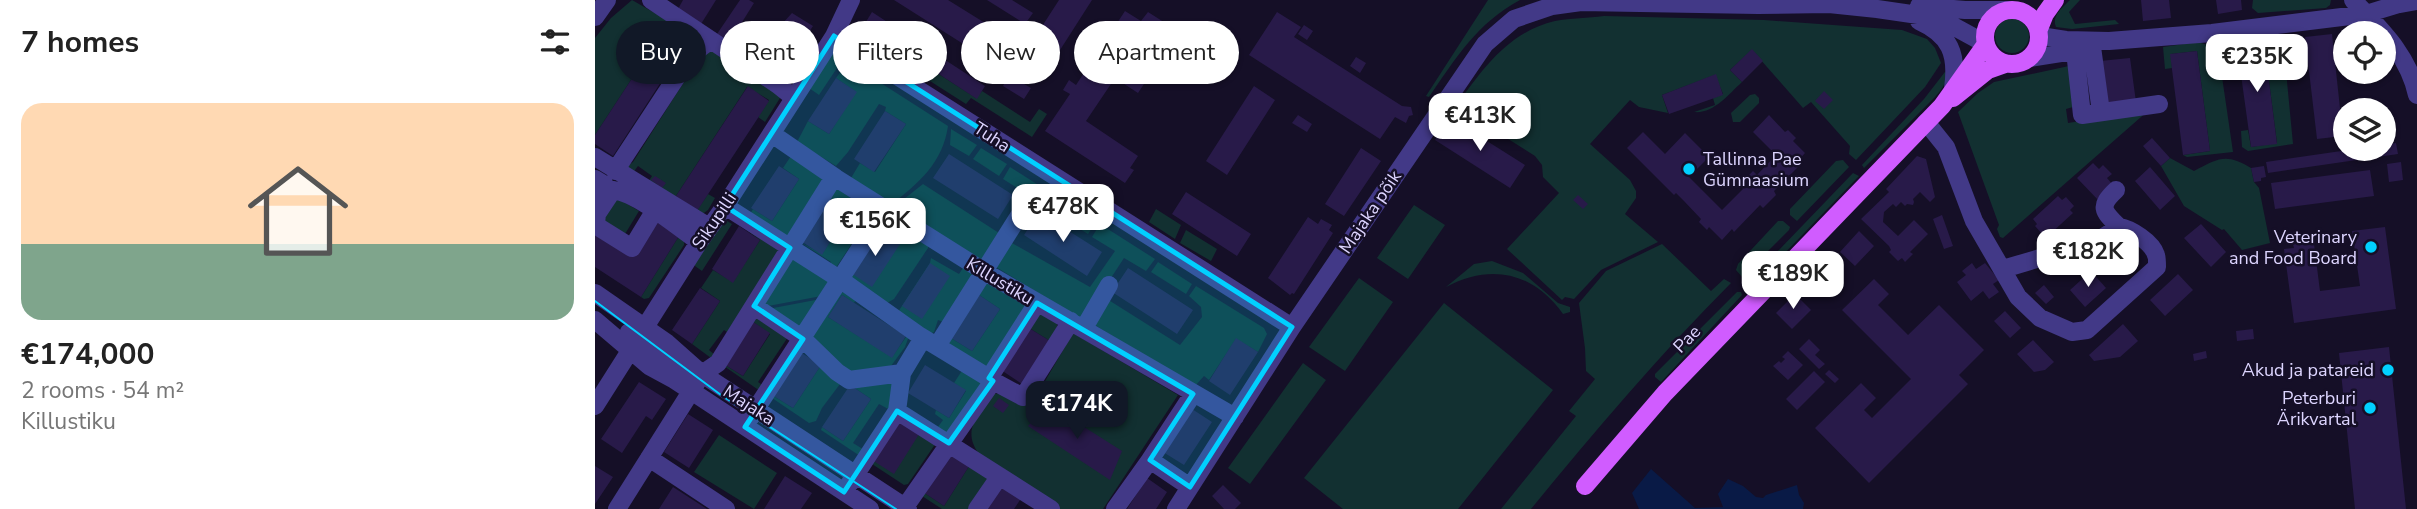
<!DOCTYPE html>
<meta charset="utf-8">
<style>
:root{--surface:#fff;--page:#f6f6f6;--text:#222;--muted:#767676;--accent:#111827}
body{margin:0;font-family:"Nunito Sans",sans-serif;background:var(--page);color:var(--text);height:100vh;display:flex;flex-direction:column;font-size:26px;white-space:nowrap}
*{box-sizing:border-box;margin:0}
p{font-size:23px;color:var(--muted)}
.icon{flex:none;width:38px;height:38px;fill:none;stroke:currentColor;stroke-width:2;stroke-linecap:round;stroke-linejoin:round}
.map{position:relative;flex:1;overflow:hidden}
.side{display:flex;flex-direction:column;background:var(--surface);width:595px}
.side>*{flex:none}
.guide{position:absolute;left:21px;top:21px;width:665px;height:63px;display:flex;gap:14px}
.controls{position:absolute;left:1738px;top:21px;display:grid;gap:14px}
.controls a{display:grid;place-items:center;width:63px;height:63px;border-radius:50%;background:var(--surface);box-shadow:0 2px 5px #0004;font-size:35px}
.price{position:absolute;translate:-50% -60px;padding:0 16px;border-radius:14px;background:#fff;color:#222;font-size:23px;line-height:46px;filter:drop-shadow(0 2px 4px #0008)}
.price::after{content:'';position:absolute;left:50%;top:42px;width:21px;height:16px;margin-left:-10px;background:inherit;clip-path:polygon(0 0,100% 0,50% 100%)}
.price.on{background:var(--accent);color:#fff}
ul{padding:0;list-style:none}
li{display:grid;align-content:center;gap:14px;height:371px;padding:0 21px}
li span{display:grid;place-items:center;height:217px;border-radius:21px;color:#555}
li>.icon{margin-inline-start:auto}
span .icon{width:126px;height:126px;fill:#fffc;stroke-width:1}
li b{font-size:30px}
h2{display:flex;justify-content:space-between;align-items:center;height:84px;padding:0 21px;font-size:30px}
.chip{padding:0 24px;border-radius:32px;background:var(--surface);box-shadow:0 2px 5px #0004;font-size:24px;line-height:63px}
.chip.on{background:var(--accent);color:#fff}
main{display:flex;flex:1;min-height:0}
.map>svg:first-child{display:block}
.green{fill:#123031}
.water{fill:#091a46}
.building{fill:#281a49}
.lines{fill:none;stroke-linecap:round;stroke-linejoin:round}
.minor{stroke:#423987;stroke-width:18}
.major{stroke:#d05cff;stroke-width:18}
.tram{stroke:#01d0ff;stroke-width:2}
.marked{fill:#01d0ff;fill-opacity:0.2;stroke:#01d0ff;stroke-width:5;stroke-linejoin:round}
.poi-dot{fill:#01d0ff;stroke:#150f27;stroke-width:2.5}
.labels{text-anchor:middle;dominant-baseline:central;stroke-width:5;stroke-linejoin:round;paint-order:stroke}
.street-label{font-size:18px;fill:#ddd5ff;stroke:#150f27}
.poi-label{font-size:18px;fill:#ddd5ff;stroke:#150f27;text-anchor:end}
</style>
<main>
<section class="side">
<h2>7 homes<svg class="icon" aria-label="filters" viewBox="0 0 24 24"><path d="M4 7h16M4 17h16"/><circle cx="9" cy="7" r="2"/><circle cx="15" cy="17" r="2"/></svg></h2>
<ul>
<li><span style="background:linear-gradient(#ffd9b3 65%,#7fa58c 0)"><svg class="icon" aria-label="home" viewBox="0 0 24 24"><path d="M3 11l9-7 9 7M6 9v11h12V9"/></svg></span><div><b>€174,000</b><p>2 rooms · 54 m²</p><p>Killustiku</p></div></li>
</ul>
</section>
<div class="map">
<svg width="1822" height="509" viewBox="0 0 1822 509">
<rect width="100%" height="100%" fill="#150f27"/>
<path class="green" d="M37,0l68,39 -22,25 -4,-2 11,-17 -22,-14 -68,104v-97l16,-20z
M893,0h32c-43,23 -64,58 -91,97l-3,-1z
M1475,0h10l-11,12 6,12 40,-4 4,4 -47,5 -16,-2c-5,-11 7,-20 14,-27z
M1658,0h78l-1,5 -4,3 -68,5 -6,-5z
M1009,16l160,4 138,10 25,9 8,9 6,15 -16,24 -69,73 -7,-6 1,-8 -39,-44 -8,6 -51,-58 -22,20 12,12c-14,13 -29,32 -48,30l21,-7 -2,-7 10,-4 -8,-19 -53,20 6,18 -29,-6 -9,-7 -40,44 40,36 6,11v7l-11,16 33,28 -57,28 -27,29 -9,-2 -3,3 -55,-51 52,-56 -16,-16 -1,-12 -7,-9 -79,-50c26,-36 52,-74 99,-85 16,-3 33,-3 49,-5z
M1400 36a17 17 0 1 1 34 0a17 17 0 1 1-34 0Z
M266,24l115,74 6,-7 48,31 9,-13 8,5 -15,23 -61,-39 -5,6 -105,-67 -7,-5z
M1675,34l14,16 9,94 -45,7 -6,-4 -1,-16 7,-1 3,17 26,-4 -13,-100 -27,3 -1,-7z
M1603,42l13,4 9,17 13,89 -46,5 -4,-2 27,-4 -13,-100 -26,3 1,14 -7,1 -2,-22z
M111,46l73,48 1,4 -15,24 -7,-5 11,-17 -22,-13 -71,109 21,14 11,-16 7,4 -7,12 -7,5 -54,-31 5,-8 -14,-10 -6,8 -9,-13 6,4 4,-3 61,-96 -3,-7z
M237,53l11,6 -24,36 -10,-7z
M253,62l100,64c-5,36 -29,57 -56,78l-41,-26 9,-15 15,9 31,-48 -21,-13 1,-4 -7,-3 -31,48 -12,14 -39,-24 11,-21 21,13 27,-42 -20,-14z
M1474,66l4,41 -7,2 2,14 81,-13 -146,128 -3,-1 -3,-8 2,-4 -41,-113 20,-19 16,-11z
M1353,68c0,13 -5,20 -13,29l-71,71 -2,-3 62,-66z
M1160,94l4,4v5l-19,19h-7l-2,-9 19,-18z
M356,129l26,16 -8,11 -19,-11z
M386,148l26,16 -8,12 -26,-17z
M196,156l35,21 -39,60 -40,-18 6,-10 19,12 27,-42 -16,-11z
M1575,158l24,13c25,-13 32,-18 57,-3l3,14 5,6 11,55 -28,7 -18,-21 -2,1 -38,-24 -23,-40z
M1248,160l6,7 -52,54 -7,-6v-6l46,-48z
M415,167l55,35 -8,11 -54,-34z
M1258,173l6,3 -106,110 -4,-3v-2z
M328,184l76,49 -4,5 4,4 -16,17h-5l-83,-53z
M238,186l27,18 3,-3 12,8 -40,60 -6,-3 2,-4 -31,-20 22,12 27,-42 -20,-14z
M19,196l25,15 -17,28 -22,-13z
M474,205l27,17 -8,12 -27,-17z
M819,205l31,20 -37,54 -31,-21z
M561,209l25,16 -6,14 -26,-17z
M129,219l8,5 -30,47 -7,-5v-3z
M292,219l41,25v4l-34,51 -7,4 -38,-27 50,-33 -20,-13z
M1183,221h5l7,6 -1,3 -47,47 -6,-7 2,-6z
M505,224l55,35 -9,12 -22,-13 -32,49 -4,-2 -7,14 -85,-52 13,-23 3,-1 78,44 25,-36 -23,-14z
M145,225l44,24 -57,83 -3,-2 -15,20 6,5 -4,3 -19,-14 28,-43 -19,-13 12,-18 20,12 27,-42z
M591,230l31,19 -6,12 -31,-18z
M84,236l5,3v6l-35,53 -5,1 -3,-2z
M1067,244l49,47 13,-12 7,4c-71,71 -136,148 -200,226h-30l75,-93 -7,-5 26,-32 -9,-8 -1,-23 -6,-45 27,-32z
M198,254l38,24 -4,17 -59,11 -7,-3z
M336,258l28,16 4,-6 13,5 -33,49 -5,-2 -4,12 -4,2 -32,-22 32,-49z
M897,261l31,12 35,30 12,4v5l-7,2c-30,-42 -72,-51 -117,-27l28,-23z
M563,262l34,22 -6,10 -35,-22z
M764,278l34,24 -48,69 -36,-24z
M391,281l41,24 -37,64 -41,-25 2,-6 21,13 28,-42 -21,-14z
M601,286l68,42 3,6 -9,18 -22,-13 -27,41 -5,-4 -9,10 -102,-62 14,-25 73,46 22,-28 -1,-10 -12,-11z
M248,292l14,6 -3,5 -12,-8 -14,22 64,40 14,-20 3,-1 -4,11 -14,19 -37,9 -46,-35 32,-47z
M1142,292h4l1,3 -81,87 -6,-5v-3z
M231,298l-24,34 -34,-23z
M849,303l109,87 -95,119h-115l-39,-31z
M444,313l18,10v4l-7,14 -21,-13z
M161,317l34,17 -32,48 7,5 -5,4 -39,-27 1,-1 21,13 27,-42 -17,-12z
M478,333l105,62 -75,114h-44l-80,-55c-18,-25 0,-38 14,-60 12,-3 26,7 37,13z
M708,363l23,17 -76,104 -22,-16z
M226,365l22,15 -21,28 -6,13 -7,2 -37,-25v-3l21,13z
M368,369l16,11 2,4 -32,51 -14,-4 8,-11 -8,-6 1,-4 13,8 17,-27 -12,-8z
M299,378l-4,32 -11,-6 -26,39 13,8 -6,5 -39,-26 1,-3 21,14 28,-42 -21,-14z
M326,431l17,9 -30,44 -4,1 -32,-21v-4z
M124,435l58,38 -23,36 -60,-37z
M376,463l20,15 -18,31h-31l-20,-13 1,-4 21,14z"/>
<path class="water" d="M1056,469l44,39 28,-1 -5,-13 10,-15 15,7 13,11 7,1 3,-3 31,-10 2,10 5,8 -1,6h-164l-7,-16z"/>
<path class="building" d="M88,0h33l-15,24 -23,-15z
M145,0h9l5,3 -25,40 -12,-9z
M299,0h54l66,41 -16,25z
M392,0h25l21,13 -8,11z
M464,0h33l-39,61 -23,-16z
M1546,0h28l2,18 -28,3z
M1621,0h25l1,10 -24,4z
M530,11l16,10 7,-9 22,14 -7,11 9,5 -34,51 -23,-15 -29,43 52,35 -8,12 4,2 -9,13 -80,-52 25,-37 -7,-4 6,-10 7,5z
M277,12l113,74 -8,13 -113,-74z
M682,12l24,15 -7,10 108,69 9,1 2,8 -4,1 -3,7 -11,-6 -15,22 -131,-84z
M197,13l21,13 -29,45 -23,-15 11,-18 1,1 7,-8 4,-6 -2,-1z
M709,25l9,6 -6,9 -9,-6z
M68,31l22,14 -72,111 -18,-12v-9z
M1737,34l11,102 -26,3 -12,-102z
M1669,42l13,102 -26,3 -14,-101z
M1157,49l11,12 -21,21 -12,-12z
M1602,51l13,100 -27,4 -13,-101z
M761,57l10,6 -6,10 -10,-7z
M1535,58l6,44 -30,4 -6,-45z
M1121,74l7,21 -54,19 -7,-19z
M414,75l22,13 -7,11 -21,-13z
M241,78l21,14 -28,42 -21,-13z
M153,86l21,15 -72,110 -21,-15z
M659,86l21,14 -48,75 -21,-14z
M1229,91l9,9 -9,9 -9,-8z
M290,111l21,13 -32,48 -20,-13z
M703,115l14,9 -5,8 -15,-9z
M1174,115l16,17 3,-2 8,8 -3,3 12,12 -8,9 3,3 -26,26 2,4 -13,13 -3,-3 -26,27 -2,-3 -10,11 -13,-13 -2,3 -8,-8 2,-3 -17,-18 -8,-8 -2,2 -47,-47 16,-16 22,22 20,-21 24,24 -20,20 33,33 21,-21 -4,-4 14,-14 4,4 19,-20 -23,-23z
M854,117l76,48 -15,23 -75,-48z
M1557,138l18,20 -9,8 -18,-20z
M1801,143l2,11 -130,19 -2,-11 89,-13h28v-4z
M766,148l20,13 -37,55 -19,-12z
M354,154l64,41 -15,24 -65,-41z
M1322,156l9,3 9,38 -5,5 -10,-10 -7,7 1,3 -1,3 -6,-1 -2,2 -4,-4 -5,5 -3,-3 -9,8 -1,10 15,14 16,-16 14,14 -18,18 3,2 -8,8 -3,-4 -4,3 -9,-9 2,-2 -2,-4 -28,-27 28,-27 -3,-3z
M1806,162l2,18 -14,2 -2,-18z
M1498,163l6,6 4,-4 9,9 -5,4 7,8 -15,15 -22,-23z
M184,166l20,13 -27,42 -21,-13z
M1669,166l2,11 -5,1v3l-7,1 -3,-14z
M1555,167l25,29 -15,14 -25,-29z
M1775,170l4,26 -99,13 -4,-26z
M60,176l11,7 -4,5 -11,-8z
M591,192l65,42 -14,22 -65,-42z
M983,195l10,9 -5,5 -10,-9z
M1463,196l4,4 4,-3 8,9 -4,4 3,3 -24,22 -3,-3 -3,3 -8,-9 2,-2 -4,-5z
M234,198l20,13 -27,44 -21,-14z
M444,212l63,40 -15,24 -63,-41z
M1347,215l11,31 -9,3 -11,-30z
M713,217l10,7 3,-5 11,6 -3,5 4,3 -39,61 -2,-1 -2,2 -22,-17z
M60,221l24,15 -38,61 -46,-30v-34l37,24z
M1606,224l25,28 -15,15 -27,-29z
M144,226l21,14 -27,43 -21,-14z
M1790,227l11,82 -102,14 -10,-74 10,-1 -1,-4h21l6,47 40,-5 -8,-55z
M284,230l21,14 -28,43 -21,-14z
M1264,231l15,15 -19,20 -15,-14z
M335,263l20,13 -28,43 -20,-13z
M1377,263l4,6 9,-6 14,17 -6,4 6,8 -10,7 -6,-8 -12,10 -14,-19 9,-7 -4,-4z
M1519 269a5 5 0 1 1 10 0a5 5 0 1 1-10 0Z
M533,268l65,42 -16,24 -65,-42z
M1496,271l15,17 -21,19 -15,-17z
M1583,274l15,16 -28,26 -15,-16z
M1279,279l15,15 -11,11 30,30 31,-30 45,45 -25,25 9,9 -99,99 -54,-55 46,-45 15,15 -12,12 8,8 39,-39 -69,-69z
M1449,285l10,12 -8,7 -11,-11z
M105,288l20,13 -28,43 -20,-14z
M1200,294l16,16 -19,19 -16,-16z
M247,295l64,41 -14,22 -64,-41z
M384,295l21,14 -28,42 -21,-13z
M1410,311l16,17 -11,10 -16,-17z
M155,320l20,13 -27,43 -21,-13z
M1528,324l15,17 -18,16 -26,4 -5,-6z
M434,328l21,13 -28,43 -21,-14z
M1658,329l1,10 -17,2 -1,-10z
M641,338l22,14 -28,43 -21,-14z
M1214,339l11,11 -5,5 10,9 -6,5 -20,-20z
M1438,340l21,22 -9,8 -11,2 -17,-18z
M1794,347l17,162h-51l-16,-156z
M1193,351l15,14 -15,15 -15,-14 6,-5 2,2 4,-4 -3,-2z
M1611,351l1,7 -13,3 -1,-7z
M205,352l21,13 -28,43 -21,-13z
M330,365l41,25 -17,28 -41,-25z
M1234,370l10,9 -4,4 -10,-9z
M1219,371l11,11 -28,28 -11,-11z
M44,382l27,17 -14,21 -6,-4 -24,37 -21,-14z
M255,385l21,14 -28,42 -21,-14z
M404,398l10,7 -6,8 -10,-7z
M453,404l74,47 -12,29 -82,-54z
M597,409l20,13 -28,43 -21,-13z
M93,414l25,16 -24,38 -25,-16z
M305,417l21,14 -27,43 -22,-14z
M355,449l21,14 -27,43 -21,-14z
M0,466l18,11 -18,27z
M190,476l27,17 -11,16h-37z
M552,478l20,14 -11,17h-29z
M405,483l22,14 -8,12h-31z
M628,485l18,18 -6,6h-11l-12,-13z
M78,487l34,22h-48z"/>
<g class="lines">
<path class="minor" d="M56,0l127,85 15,12
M1758,0c27,29 55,54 64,95
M1324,6l46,4h45
M0,17l12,-17
M1324,21c31,14 39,33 34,67
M239,36l458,291
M1445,36l26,4 43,1 103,-8 154,-19 33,-10 18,-3
M1497,47l9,65
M1480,51l7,64 77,-11
M1435,58l56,-9
M1331,122l20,25 28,74 44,76 22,21 32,14 15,-2 70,-63c0,-2 0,-10 -1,-12 -4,-13 -25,-26 -37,-28l-22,14 -94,28
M177,134l64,44 149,94 250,145
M0,157l114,70
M20,171l76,-116 20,-15
M0,179l10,6 -9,17
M1521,190c-18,17 -13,21 3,37
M130,206l116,74 79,56 69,42
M60,210l-23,38 -32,-20 -4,-5 1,-9 16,-24c24,3 65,37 86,52
M0,293l72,50 35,31 206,135
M159,306l49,33 34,33 12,8 53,-7
M0,320l54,46 24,13 197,130
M489,328l25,-43
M34,332l64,48
M342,346l92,-146
M398,381l30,16 48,-76
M0,406l104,-164 26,-36 109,-170 17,-36
M302,411l154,98
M155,418l120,-185
M54,458l77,51
M555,460l43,-66
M255,483l47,-72 5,-38 21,-35
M310,507l88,-126 -4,-3 48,-75
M22,509l85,-135 16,-11 116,-186
M382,509l22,-32
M520,509l35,-49 40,27
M581,509l116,-182 193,-283 29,-25 38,-13 29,-4 177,3 71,-1 48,5 55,8 21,9 33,18"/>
<path class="major" d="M1390 37a27 27 0 1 1 54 0a27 27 0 1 1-54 0Z
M1444,29l6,-15 10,-14
M1358,98l35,-28 17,-6
M990,486l80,-93 277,-287 44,-62"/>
<path class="tram" d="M0,301l126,94 175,114"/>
</g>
<path class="marked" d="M239,36l458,291 -102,160 -40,-27 43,-66 -156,-91 -48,75 4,3 -44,62 -52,-32 -53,81 -99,-65 58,-88 -49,-33 36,-58 -65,-42z"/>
<g class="poi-dot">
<circle cx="1094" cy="169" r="7"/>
<circle cx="1776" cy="247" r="7"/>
<circle cx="1793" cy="370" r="7"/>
<circle cx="1775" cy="408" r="7"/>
</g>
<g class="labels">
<g class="street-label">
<text transform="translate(397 137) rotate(33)">Tuha</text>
<text transform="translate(775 212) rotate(-56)">Majaka põik</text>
<text transform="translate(119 221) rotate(-56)">Sikupilli</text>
<text transform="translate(405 281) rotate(31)">Killustiku</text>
<text transform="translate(1092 339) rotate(-46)">Pae</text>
<text transform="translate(154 405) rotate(33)">Majaka</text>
</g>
<g class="poi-label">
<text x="1108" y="159" text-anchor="start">Tallinna Pae<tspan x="1108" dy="21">Gümnaasium</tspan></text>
<text x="1762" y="237">Veterinary<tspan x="1762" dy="21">and Food Board</tspan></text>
<text x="1779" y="370">Akud ja patareid</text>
<text x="1761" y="398">Peterburi<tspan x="1761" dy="21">Ärikvartal</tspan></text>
</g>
</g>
</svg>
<div class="controls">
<a><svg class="icon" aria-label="locate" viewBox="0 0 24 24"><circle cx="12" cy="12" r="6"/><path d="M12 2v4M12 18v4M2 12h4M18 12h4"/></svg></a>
<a><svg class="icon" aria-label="layers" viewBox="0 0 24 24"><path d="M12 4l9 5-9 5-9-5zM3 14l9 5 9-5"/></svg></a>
</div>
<b class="price" style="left:1662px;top:94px">€235K</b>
<b class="price" style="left:885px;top:153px">€413K</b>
<b class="price" style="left:468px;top:244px">€478K</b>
<b class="price" style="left:280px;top:258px">€156K</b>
<b class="price" style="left:1493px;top:289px">€182K</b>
<b class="price" style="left:1198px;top:311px">€189K</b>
<b class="price on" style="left:482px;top:441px">€174K</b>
<div class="guide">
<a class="chip on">Buy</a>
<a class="chip">Rent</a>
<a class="chip">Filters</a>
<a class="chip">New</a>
<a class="chip">Apartment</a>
</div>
</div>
</main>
